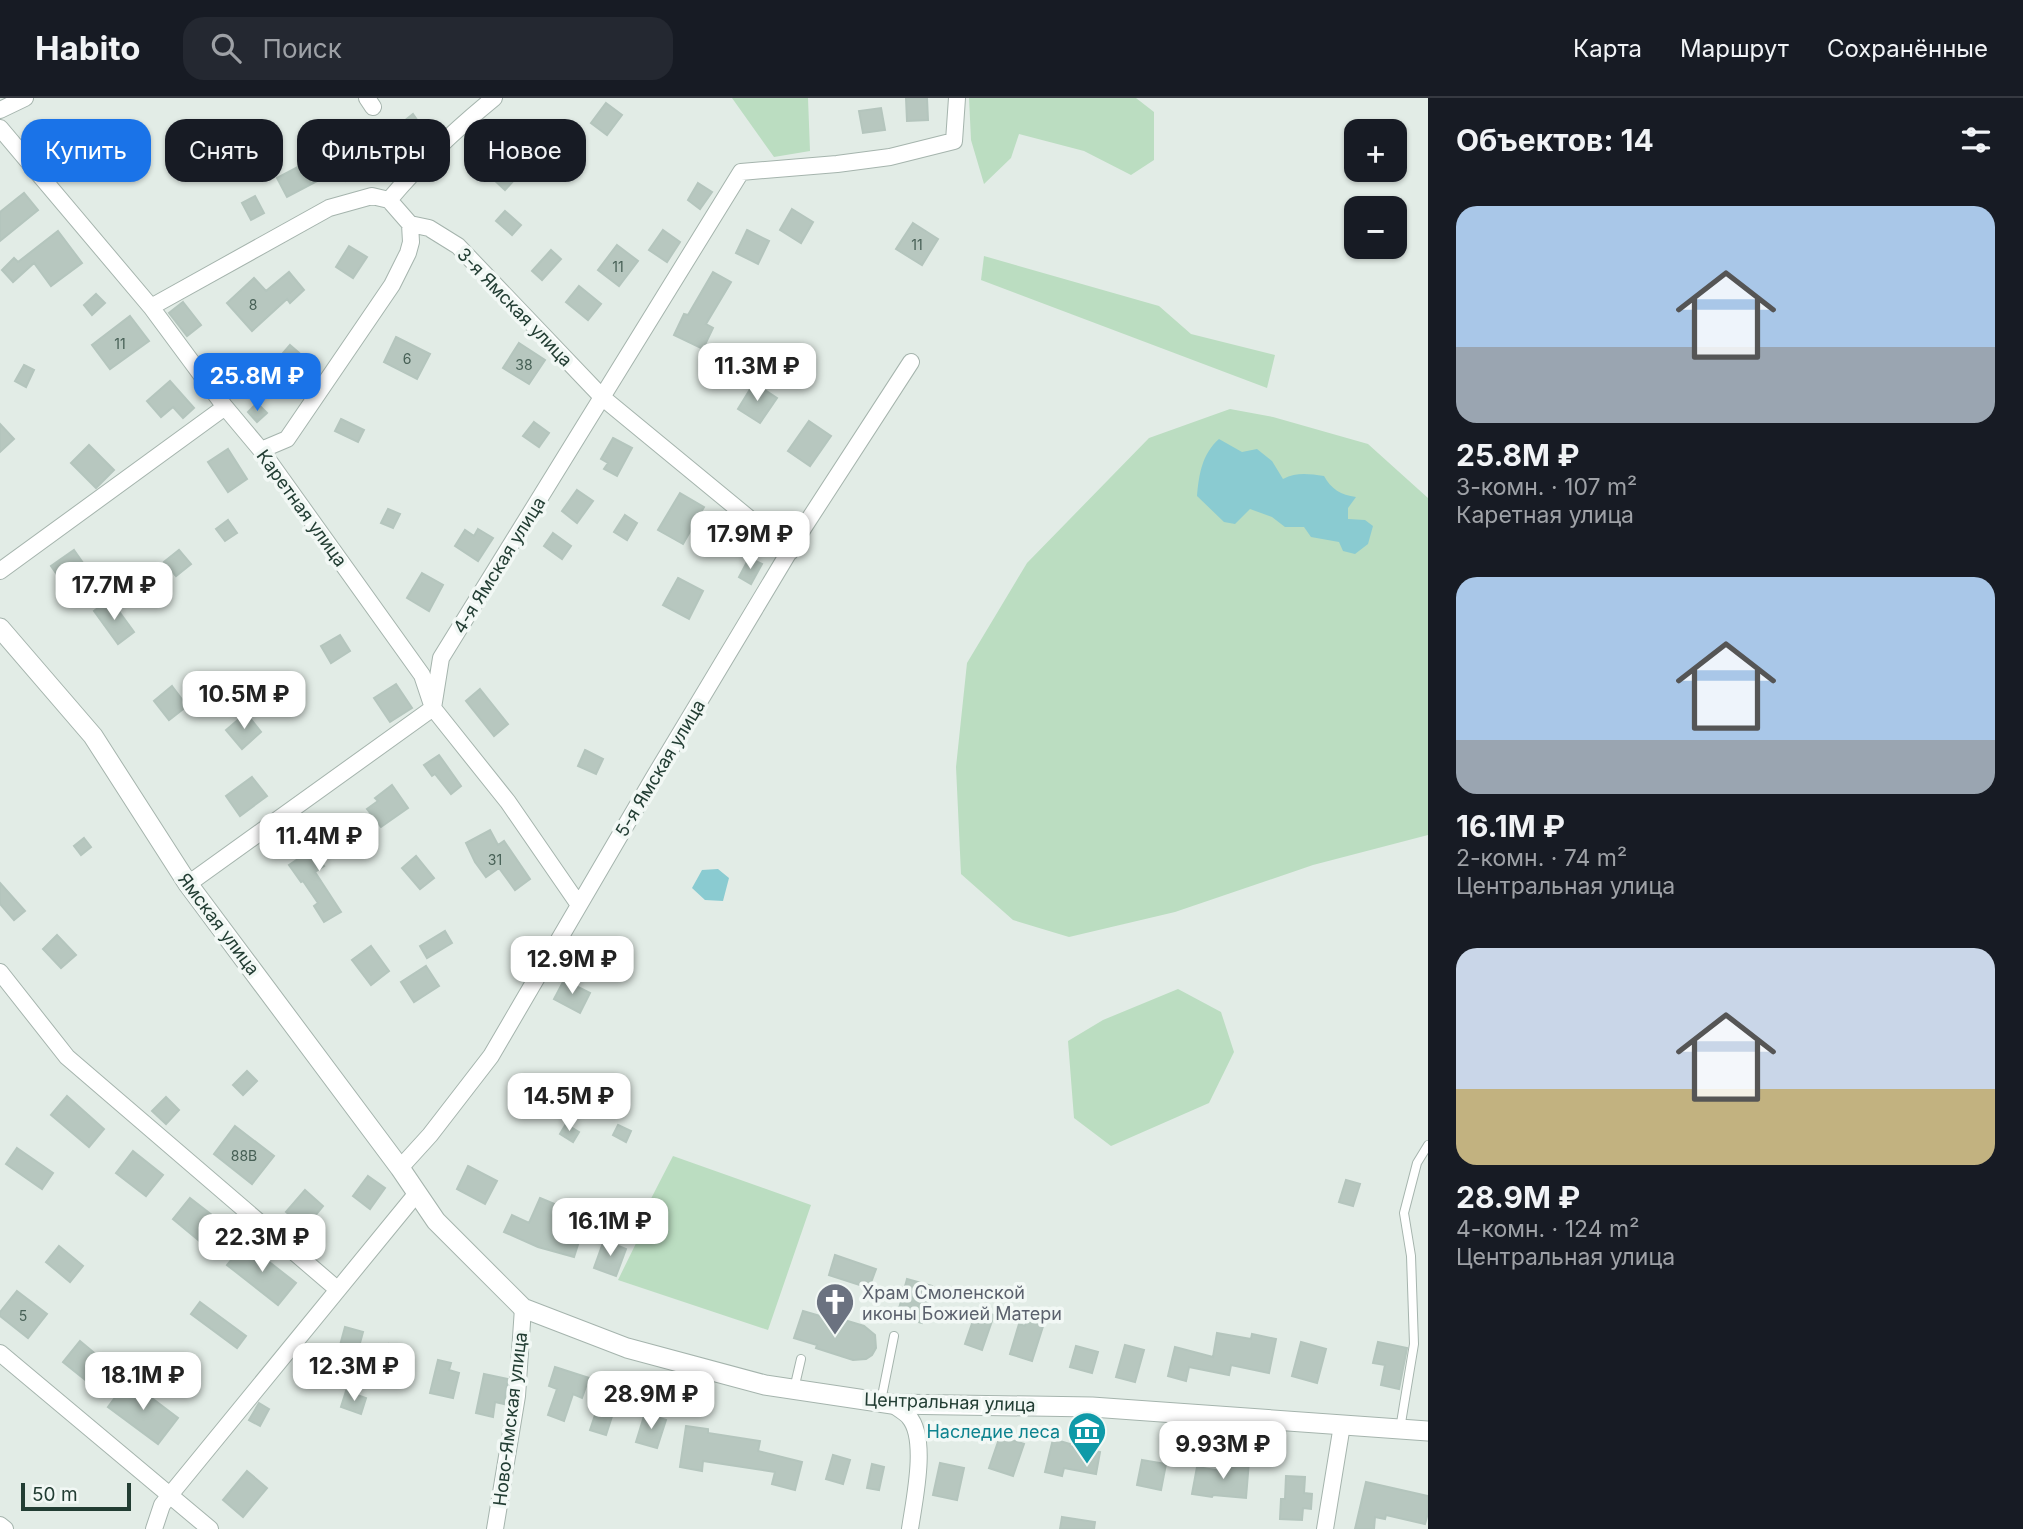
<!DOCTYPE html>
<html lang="ru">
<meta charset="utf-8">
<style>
:root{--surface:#171b24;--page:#242831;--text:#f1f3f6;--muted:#9ea1a6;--line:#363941;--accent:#1a73e8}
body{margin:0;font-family:Inter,sans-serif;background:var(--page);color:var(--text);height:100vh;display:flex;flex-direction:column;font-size:26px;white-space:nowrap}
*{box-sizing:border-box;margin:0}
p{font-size:23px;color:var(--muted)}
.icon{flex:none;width:38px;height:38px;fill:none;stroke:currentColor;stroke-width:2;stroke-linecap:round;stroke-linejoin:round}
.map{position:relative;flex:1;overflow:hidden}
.sheet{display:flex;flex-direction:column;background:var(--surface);width:595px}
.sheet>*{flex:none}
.guide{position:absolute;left:21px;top:21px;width:665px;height:63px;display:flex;gap:14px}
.buttons{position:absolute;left:1344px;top:21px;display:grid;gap:14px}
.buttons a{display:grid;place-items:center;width:63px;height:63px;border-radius:14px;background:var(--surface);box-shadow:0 2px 5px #0004;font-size:35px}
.scale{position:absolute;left:21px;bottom:18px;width:110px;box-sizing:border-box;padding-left:7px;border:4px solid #223d33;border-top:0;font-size:19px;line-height:24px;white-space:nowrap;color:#223d33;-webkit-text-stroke:5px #f2f8f5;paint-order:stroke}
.price{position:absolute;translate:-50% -60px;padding:0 16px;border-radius:14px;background:#fff;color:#222;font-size:23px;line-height:46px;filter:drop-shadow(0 2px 4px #0008)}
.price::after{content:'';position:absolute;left:50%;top:42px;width:21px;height:16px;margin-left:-10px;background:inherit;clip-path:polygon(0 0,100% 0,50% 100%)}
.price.on{background:var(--accent);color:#fff}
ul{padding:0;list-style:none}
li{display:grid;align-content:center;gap:14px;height:371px;padding:0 28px}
li span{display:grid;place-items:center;height:217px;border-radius:21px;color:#555}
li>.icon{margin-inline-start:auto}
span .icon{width:126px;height:126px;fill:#fffc;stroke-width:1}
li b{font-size:30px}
h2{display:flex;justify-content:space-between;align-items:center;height:84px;padding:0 28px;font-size:30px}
.chip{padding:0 24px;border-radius:21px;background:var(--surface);box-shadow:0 2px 5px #0004;font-size:24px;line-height:63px}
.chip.on{background:var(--accent);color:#fff}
header{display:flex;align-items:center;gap:42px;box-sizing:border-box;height:98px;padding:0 35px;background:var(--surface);border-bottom:2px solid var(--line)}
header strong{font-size:33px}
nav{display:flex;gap:38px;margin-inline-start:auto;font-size:24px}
.search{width:490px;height:63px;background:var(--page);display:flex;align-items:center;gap:18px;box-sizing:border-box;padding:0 24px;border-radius:21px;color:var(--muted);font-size:26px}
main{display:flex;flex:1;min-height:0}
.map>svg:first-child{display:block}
.green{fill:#bbddc1}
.water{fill:#8acbd1}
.building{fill:#b7c7bf;stroke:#b4c5bd;stroke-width:2}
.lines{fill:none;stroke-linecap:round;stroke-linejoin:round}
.service-casing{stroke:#a5b4ad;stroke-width:10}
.minor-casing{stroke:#a5b4ad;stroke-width:18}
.tertiary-casing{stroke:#a5b4ad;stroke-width:21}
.service{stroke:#fff;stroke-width:8}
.minor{stroke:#fff;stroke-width:16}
.tertiary{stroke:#fff;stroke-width:19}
.labels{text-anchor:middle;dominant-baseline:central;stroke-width:7;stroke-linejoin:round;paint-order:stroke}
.number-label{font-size:14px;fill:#476056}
.street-label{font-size:18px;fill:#223d33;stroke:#f2f8f5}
.worship-label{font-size:18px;fill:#5b616d;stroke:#f2f8f5;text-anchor:start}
.culture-label{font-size:18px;fill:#0d838f;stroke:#f2f8f5;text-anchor:end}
</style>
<header>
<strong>Habito</strong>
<div class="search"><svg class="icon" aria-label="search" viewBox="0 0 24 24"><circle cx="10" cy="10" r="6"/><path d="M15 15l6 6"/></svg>Поиск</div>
<nav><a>Карта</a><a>Маршрут</a><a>Сохранённые</a></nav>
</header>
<main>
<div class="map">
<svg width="1428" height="1431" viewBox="0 0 1428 1431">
<rect width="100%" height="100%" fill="#e2ece6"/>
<path class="green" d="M732,0h76l2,53 -36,6z
M969,0h167l18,14v48l-23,15 -47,-24 -65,-17 -8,24 -27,26 -13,-44z
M984,158l175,50 32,28 84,21 -8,33 -286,-108z
M1230,311l43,8 95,27 60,54v337l-115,30 -138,47 -106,25 -56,-17 -52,-46 -5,-107 11,-104 60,-100 122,-125z
M1178,891l43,23 13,40 -25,51 -98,43 -37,-28 -6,-77 35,-21z
M673,1058l138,49 -43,125 -150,-50 28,-57 -6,-3z"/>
<path class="water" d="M1219,341l23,13 15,-3 15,12 11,18c14,-7 25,-5 41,-3 7,13 17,19 32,21l-8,11v11l17,1 8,6 -5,18 -13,10 -12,-3 -4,-9 -28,-5 -7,-10h-19l-13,-10 -22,-8 -15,15 -11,-2 -27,-26c2,-22 5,-42 22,-57z
M718,771l11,9 -6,23 -18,-1 -13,-12 10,-18z"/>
<path class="building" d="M906,0h21l1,22 -21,1z
M606,5l16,12 -15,20 -16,-12z
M881,10l4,22 -22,3 -4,-22z
M413,16l16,23 -11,7 -15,-22z
M86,29l18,21 -25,21 -18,-21z
M355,48l12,25 -21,10 -12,-25z
M512,59l13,11 -20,22 -13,-12z
M309,63l10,19 -32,17 -10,-19z
M698,85l14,9 -12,17 -12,-9z
M24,95l14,17 -38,31v-29z
M255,98l9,17 -13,7 -9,-17z
M792,111l21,13 -12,21 -21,-13z
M505,113l16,14 -9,10 -16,-14z
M913,125l25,16 -16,26 -26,-16z
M663,132l17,12 -13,20 -18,-12z
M747,132l22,11 -11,23 -22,-11z
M58,133l24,32 -31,23 -17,-23 -21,19 -11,-12 12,-12 4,4z
M617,147l21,16 -19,25 -21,-16z
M349,148l18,11 -14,21 -17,-11z
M551,152l10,9 -19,21 -10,-9z
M289,174l15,18 -14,13 -3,-4 -35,32 -25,-28 27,-25 12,13z
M713,174l18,10 -25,42 7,4 -10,21 -29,-14 10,-21 4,1z
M579,188l22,18 -13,16 -22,-18z
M96,196l9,9 -13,12 -8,-10z
M183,204l18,23 -14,11 -18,-23z
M130,218l19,25 -39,28 -18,-24z
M396,239l34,17 -13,25 -33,-17z
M519,245l26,17 -16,24 -26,-16z
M290,247l22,19 -20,22 -21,-19z
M24,267l10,5 -8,17 -11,-6z
M170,283l24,27 -11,10 -10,-11 -12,10 -14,-16z
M754,285l23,15 -17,25 -22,-14z
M257,305l10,10 -10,9 -9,-10z
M341,321l23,11 -6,12 -23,-11z
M809,323l22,15 -21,30 -22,-15z
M534,324l15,11 -10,14 -16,-11z
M0,326l14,15 -14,13z
M613,340l19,10 -15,28 -13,-7 4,-6 -7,-4z
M89,347l25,25 -18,18 -25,-25z
M228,351l19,30 -19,13 -20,-30z
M577,392l16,11 -16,22 -15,-12z
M680,395l24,14 -21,37 -25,-14z
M388,411l12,5 -7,14 -12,-5z
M625,417l12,8 -10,17 -13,-8z
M228,422l9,13 -12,8 -9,-12z
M478,431l15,9 -15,23 -23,-15 10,-16 9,6z
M553,435l18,13 -9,13 -18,-13z
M74,452l14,20 -23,16 -14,-20z
M179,452l12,14 -15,12 -12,-14z
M749,460l13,6 -11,20 -12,-7z
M422,475l21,12 -14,26 -22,-13z
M678,480l25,13 -14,28 -26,-14z
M110,501l24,33 -16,12 -24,-33z
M340,537l10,16 -19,12 -10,-17z
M396,586l16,24 -22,14 -16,-24z
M172,588l15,20 -18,14 -15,-19z
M292,590l10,13 -9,8 -11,-14z
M480,591l28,35 -14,12 -28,-35z
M246,615l15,19 -19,17 -16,-19z
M585,652l18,9 -7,15 -18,-8z
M439,657l22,31 -10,8 -16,-20 -3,2 -8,-11z
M252,679l15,19 -27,20 -14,-20z
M392,687l16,23 -27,19 -14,-18 11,-8 -3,-3z
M336,730l10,18 -26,15 4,5 -9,6 26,40 -17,10 -10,-16 4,-3 -15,-22 -2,1 -12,-17 37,-25 -3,-5z
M490,732l8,15 6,-4 26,38 -15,11 -16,-22 -13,9 -11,-15 -9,-19z
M84,740l7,9 -10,8 -7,-9z
M416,758l18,22 -14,11 -18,-21z
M0,785l25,28 -11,9 -14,-16z
M445,833l7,12 -25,15 -7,-12z
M57,837l19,20 -15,13 -18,-19z
M371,848l18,25 -18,14 -19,-25z
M426,868l13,20 -25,16 -13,-20z
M564,882l26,13 -10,20 -26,-14z
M247,973l10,10 -14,14 -10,-10z
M67,998l37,33 -15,18 -38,-32z
M166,999l13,13 -13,14 -14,-13z
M566,1026l13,8 -6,10 -13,-8z
M618,1027l13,6 -5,11 -13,-7z
M235,1028l39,30 -22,28 -38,-30z
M17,1050l36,25 -11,16 -36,-25z
M133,1053l30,24 -17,21 -30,-23z
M468,1068l29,15 -12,23 -28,-15z
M368,1078l17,12 -15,21 -17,-13z
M1346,1082l14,4 -7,22 -14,-4z
M305,1092l18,16 -18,22 -19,-16z
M190,1100l36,28 -18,22 -35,-29z
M540,1100l17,7 -5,11 32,10 -10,31 -36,-10 -34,-15 8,-17 17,8z
M604,1142l22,9 -10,27 -22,-8z
M245,1145l51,40 -18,22 -51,-40z
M59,1148l24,20 -13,16 -24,-20z
M835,1157l41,14 -7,19 -40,-13z
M907,1181l25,7 -10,37 -25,-7z
M17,1193l30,23 -19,24 -28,-22v-4z
M200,1204l46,34 -9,12 -46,-34z
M977,1211l17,6 -12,35 -17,-6z
M803,1213l24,7 1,-3 36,11 11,9 1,13 -4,7 -6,4 -13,1 -37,-12 1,-3 -23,-7z
M1030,1214l16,5 -14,44 -22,-7 9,-30 6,2z
M345,1229l18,5 -9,33 -18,-5z
M1217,1235l34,6 1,-5 24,5 -7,34 -38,-8 -2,10 -40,-8 -3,14 -18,-5 7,-29 38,10z
M80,1243l30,25 -17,20 -30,-24z
M1301,1244l25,7 -9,34 -25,-7z
M1378,1244l29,6 -8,41 -18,-4 4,-20 -12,-2z
M389,1246l17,5 -10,30 -17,-6z
M1125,1247l19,5 -9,32 -19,-5z
M1076,1248l22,6 -6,21 -22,-6z
M438,1262l13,3 -2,7 10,3 -6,25 -23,-5z
M555,1269l34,11 -7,20 -9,-4 -9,27 -16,-6 9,-26 -8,-3z
M484,1276l24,5 -4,25 -9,-2 -2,15 -17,-4z
M128,1282l50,38 -20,26 -50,-37z
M346,1293l20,7 -5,16 -20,-7z
M259,1305l10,6 -9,17 -11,-6z
M599,1305l16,4 -9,28 -16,-5z
M645,1315l21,7 -9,28 -21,-6z
M686,1328l22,3v4l52,8 -2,10 44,11 -7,28 -23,-6 3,-12 -72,-11 -1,10 -22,-4z
M1000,1338l24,8 -11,32 -24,-8z
M1053,1341l17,5v2l30,6 -4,22 -32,-6 -2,8 -17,-4z
M833,1357l17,5 -7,24 -17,-5z
M1228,1361l21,2 -3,37 -33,-3 -1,2 -20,-3 5,-27 30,5z
M1142,1362l24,4 -5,26 -24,-5z
M940,1365l24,5 -7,32 -24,-5z
M872,1366l12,3 -5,23 -12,-2z
M247,1373l20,17 -24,29 -20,-17z
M1286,1378l19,1 -1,16 8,1 -1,15 -8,-1 -1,12 -22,-1 1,-20h4z
M1366,1384l62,14v17l-3,11 -39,-9 -1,4 -10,-2 -1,12h-19z
M1062,1419l33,5 -1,7h-34z"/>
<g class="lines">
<g class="service-casing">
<path id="service" d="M794,1291l7,-30
M881,1303l13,-65
M1400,1331l14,-85 -3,-88 -7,-43 13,-50 11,-18"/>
</g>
<g class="minor-casing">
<path id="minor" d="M367,0l6,9
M0,12l25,-12
M0,30l151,179 74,100 36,43 161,225 11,33 75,94 71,103
M389,102l21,24 19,4 29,18 145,152 187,154
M389,102c32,-38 67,-71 105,-102
M151,209l178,-99 43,-12 17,4
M261,352l26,-11 105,-154 16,-32 3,-11 -1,-18
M0,473l225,-164
M188,786l245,-176 8,-50 300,-486 96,-8 53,-7 64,-16 3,-43
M0,874l67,85 270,232
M400,1070l30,-33 61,-79 163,-279 150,-250 107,-165
M0,1255l210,176
M892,1306c5,4 13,8 17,13 19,22 5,84 1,112
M0,1427l5,4
M154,1431l8,-24 8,-10 247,-302
M495,1431l22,-133 6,-88
M1325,1431l17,-104"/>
</g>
<g class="tertiary-casing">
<path id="tertiary" d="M0,530l93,108 95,148 212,284 36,53 87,87 104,40 138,37 127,19 200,3 336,24"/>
</g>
<use href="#service" class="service"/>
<use href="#minor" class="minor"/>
<use href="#tertiary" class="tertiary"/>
</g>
<defs>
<g id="church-pin" transform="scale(2.0125)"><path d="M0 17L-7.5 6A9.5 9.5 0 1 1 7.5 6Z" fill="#6b7280" stroke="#f2f8f5"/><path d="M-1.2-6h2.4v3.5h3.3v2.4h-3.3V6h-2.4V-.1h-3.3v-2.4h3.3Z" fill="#fff"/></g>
<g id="museum-pin" transform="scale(2.0125)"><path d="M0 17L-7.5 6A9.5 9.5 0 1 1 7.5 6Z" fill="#0f9aa8" stroke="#f2f8f5"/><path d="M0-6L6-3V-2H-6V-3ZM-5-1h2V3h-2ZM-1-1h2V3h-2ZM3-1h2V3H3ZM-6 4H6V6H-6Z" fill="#fff"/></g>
</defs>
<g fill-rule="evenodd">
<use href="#church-pin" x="835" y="1204"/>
<use href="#museum-pin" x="1087" y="1333"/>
</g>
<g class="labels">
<g class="number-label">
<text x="917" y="146">11</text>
<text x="618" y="168">11</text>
<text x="253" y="206">8</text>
<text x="120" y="245">11</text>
<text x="407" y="260">6</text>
<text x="524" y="266">38</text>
<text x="495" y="761">31</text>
<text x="244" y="1057">88В</text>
<text x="23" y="1217">5</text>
</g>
<g class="street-label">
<text transform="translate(515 209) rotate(46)">3-я Ямская улица</text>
<text transform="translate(302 410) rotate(54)">Каретная улица</text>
<text transform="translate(499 467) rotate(-58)">4-я Ямская улица</text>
<text transform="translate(660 670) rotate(-59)">5-я Ямская улица</text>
<text transform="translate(219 826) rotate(53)">Ямская улица</text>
<text transform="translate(950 1304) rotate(2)">Центральная улица</text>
<text transform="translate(510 1321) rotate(-83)">Ново-Ямская улица</text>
</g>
<g class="worship-label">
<text x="862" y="1194">Храм Смоленской<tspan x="862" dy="21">иконы Божией Матери</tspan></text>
</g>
<g class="culture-label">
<text x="1060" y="1333">Наследие леса</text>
</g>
</g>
</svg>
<div class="buttons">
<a>+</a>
<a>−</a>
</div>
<div class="scale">50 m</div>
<b class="price" style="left:757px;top:305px">11.3M ₽</b>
<b class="price on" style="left:257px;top:315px">25.8M ₽</b>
<b class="price" style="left:750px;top:473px">17.9M ₽</b>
<b class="price" style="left:114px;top:524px">17.7M ₽</b>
<b class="price" style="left:244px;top:633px">10.5M ₽</b>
<b class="price" style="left:319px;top:775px">11.4M ₽</b>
<b class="price" style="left:572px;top:898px">12.9M ₽</b>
<b class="price" style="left:569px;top:1035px">14.5M ₽</b>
<b class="price" style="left:610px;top:1160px">16.1M ₽</b>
<b class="price" style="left:262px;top:1176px">22.3M ₽</b>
<b class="price" style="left:354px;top:1305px">12.3M ₽</b>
<b class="price" style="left:143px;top:1314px">18.1M ₽</b>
<b class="price" style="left:651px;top:1333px">28.9M ₽</b>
<b class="price" style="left:1223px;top:1383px">9.93M ₽</b>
<div class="guide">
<a class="chip on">Купить</a>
<a class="chip">Снять</a>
<a class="chip">Фильтры</a>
<a class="chip">Новое</a>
</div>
</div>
<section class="sheet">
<h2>Объектов: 14<svg class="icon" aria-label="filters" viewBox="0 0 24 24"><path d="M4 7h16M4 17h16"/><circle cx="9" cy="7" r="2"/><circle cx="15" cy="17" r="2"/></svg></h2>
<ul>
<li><span style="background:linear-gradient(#a9c7e8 65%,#9aa5b1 0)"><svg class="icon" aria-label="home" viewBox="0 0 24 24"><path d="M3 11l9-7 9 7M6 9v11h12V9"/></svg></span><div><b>25.8M ₽</b><p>3-комн. · 107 m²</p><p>Каретная улица</p></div></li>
<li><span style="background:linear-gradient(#a9c7e8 75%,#9aa5b1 0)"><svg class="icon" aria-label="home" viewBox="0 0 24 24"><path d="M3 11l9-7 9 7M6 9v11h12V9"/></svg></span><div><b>16.1M ₽</b><p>2-комн. · 74 m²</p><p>Центральная улица</p></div></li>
<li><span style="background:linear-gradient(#c9d6e8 65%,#c2b280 0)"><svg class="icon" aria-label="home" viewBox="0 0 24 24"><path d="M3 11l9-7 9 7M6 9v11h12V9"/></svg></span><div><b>28.9M ₽</b><p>4-комн. · 124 m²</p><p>Центральная улица</p></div></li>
</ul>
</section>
</main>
